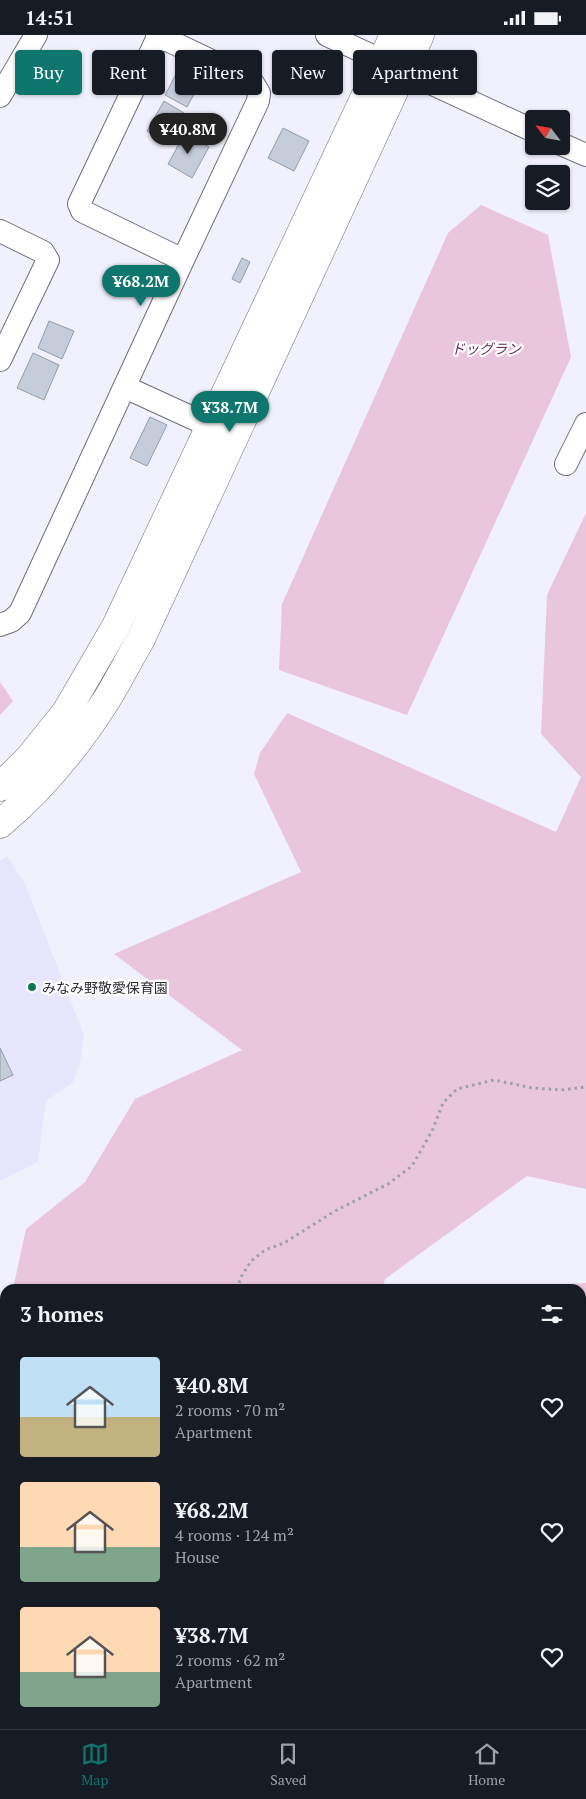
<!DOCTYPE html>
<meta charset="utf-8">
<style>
:root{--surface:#171b24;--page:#20242c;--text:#f1f3f6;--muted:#9ea1a6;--line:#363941;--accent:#0f766e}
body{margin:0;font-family:"PT Serif","Noto Sans JP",serif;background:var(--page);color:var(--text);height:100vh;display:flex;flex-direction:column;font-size:19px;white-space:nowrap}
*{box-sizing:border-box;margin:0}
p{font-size:16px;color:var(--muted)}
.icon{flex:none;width:28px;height:28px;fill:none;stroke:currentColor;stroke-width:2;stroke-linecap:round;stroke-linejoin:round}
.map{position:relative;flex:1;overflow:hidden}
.panel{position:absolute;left:0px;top:1249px;width:586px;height:446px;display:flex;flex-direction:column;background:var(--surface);border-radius:15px 15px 0 0;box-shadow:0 1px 4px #0004}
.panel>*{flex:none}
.hud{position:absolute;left:15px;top:15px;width:556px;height:45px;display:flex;gap:10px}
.needle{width:32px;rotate:301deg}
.tools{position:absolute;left:525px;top:75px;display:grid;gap:10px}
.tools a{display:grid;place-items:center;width:45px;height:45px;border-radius:5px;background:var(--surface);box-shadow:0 1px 4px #0004;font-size:25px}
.price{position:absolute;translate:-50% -42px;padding:0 11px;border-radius:18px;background:var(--accent);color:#fff;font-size:16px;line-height:32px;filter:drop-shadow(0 1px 2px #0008)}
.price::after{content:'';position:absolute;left:50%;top:30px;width:15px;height:11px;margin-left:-8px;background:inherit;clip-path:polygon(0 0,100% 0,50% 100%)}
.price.selected{background:#222;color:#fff}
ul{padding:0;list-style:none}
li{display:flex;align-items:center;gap:15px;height:125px;padding:0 20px}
li span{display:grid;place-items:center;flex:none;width:140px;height:100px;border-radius:5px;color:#555}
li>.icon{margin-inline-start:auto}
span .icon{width:60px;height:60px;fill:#fffc;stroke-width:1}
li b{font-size:21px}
h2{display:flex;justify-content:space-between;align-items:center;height:60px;padding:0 20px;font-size:21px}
.pill{padding:0 18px;border-radius:5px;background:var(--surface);box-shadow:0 1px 4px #0004;font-size:18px;line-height:45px}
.pill.selected{background:var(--accent);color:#fff}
.status{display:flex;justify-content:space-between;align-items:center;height:35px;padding:0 25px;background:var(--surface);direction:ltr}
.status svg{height:14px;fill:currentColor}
.dock{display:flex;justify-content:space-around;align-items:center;height:70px;border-top:1px solid var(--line);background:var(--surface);font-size:14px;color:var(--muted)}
.dock a{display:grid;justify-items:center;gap:2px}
.dock .selected{color:var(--accent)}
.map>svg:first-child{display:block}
.built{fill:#e8e6fd}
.green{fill:#eac6dc}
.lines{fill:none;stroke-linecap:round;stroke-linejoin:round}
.stream{stroke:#6087a2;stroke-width:8}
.building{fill:#c5cddb;stroke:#949ba9}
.street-casing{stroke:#6f6d7b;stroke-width:24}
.secondary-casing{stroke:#6f6d7b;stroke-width:29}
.path{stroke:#9f9ea8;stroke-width:3;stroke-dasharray:2.5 4;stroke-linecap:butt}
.street{stroke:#fff;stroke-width:22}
.secondary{stroke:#fff;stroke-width:28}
.poi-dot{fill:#0d7750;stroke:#fff;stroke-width:2}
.labels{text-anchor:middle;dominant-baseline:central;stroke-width:4.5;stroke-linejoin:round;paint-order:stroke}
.park-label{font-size:14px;font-style:italic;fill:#672753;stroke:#fff}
.poi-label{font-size:14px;fill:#2c2b31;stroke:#fff;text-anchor:start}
</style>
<div class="status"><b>14:51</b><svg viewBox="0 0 49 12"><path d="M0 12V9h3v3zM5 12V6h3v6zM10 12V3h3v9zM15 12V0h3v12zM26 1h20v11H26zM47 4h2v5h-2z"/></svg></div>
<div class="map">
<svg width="586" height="1694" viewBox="0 0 586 1694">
<rect width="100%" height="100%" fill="#f1f0fd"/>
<path class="built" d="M7,821l18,28 59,151 -4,28 -7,19 -27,19 -8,61 -38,19v-320z"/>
<path class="green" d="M481,170l67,30 23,122 -164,358 -128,-45 3,-66 166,-371z
M586,478v676l-59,-13 -142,103 -3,10h-369l13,-60 59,-47 50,-83 107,-49 -128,-96 187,-82 -47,-98 6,-21 27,-40 269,119 25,-55 -40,-43 6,-139z
M0,647l13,19 -13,14z
M586,1248v23l-5,4v-21h-36l5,-4z
M5,1289v401h576v-307h5v311h-586v-382z"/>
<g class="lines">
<path class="stream" d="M581,1602l5,-7
M511,1694l3,-4"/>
</g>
<path class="building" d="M183,26l22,13 -18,33 -22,-12z
M164,66l23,14 -18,30 -22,-14z
M283,93l26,13 -15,30 -26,-13z
M185,98l24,14 -17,31 -24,-14z
M242,223l8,4 -10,21 -8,-4z
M49,286l25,10 -12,28 -24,-11z
M33,318l26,12 -15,35 -27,-12z
M150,382l17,8 -20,41 -17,-8z
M0,1013l13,27 -13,6z"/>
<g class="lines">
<g class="street-casing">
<path id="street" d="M159,0l-80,169 3,7 101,49
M327,0l207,96
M0,61l36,-61
M561,109l25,11
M0,196l43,21 5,8 -48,100
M125,352l85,39
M566,429l20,-40
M0,590l11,-4 9,-8 163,-353 75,-159 1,-8 -8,-13 -94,-45
M582,1442l4,-2"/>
</g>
<g class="secondary-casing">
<path id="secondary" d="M0,752l29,-29 37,-46 50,-86 278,-591
M0,789c42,-35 78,-79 107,-125 12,-19 22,-40 34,-60l279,-604"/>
</g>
<path class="path" d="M237,1254l4,-12 10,-16 14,-11 19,-7 51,-32 53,-27 24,-18 20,-35 11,-28 14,-14 37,-9 39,8 28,2 25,-3
M137,1694l2,-4"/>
<use href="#street" class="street"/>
<use href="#secondary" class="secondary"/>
</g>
<circle class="poi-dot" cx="32" cy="952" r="5"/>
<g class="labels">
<g class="park-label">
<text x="486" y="313">ドッグラン</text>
</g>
<g class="poi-label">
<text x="42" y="952">みなみ野敬愛保育園</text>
</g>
</g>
</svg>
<div class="tools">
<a><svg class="needle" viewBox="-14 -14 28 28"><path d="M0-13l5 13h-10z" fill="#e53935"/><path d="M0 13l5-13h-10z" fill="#9ea1a6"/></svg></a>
<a><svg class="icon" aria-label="layers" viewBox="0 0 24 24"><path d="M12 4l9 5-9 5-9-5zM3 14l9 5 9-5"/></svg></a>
</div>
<b class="price selected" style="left:188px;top:120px">¥40.8M</b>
<b class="price" style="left:141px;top:272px">¥68.2M</b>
<b class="price" style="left:230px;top:398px">¥38.7M</b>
<div class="hud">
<a class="pill selected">Buy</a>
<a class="pill">Rent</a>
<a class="pill">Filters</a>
<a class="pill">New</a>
<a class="pill">Apartment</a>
</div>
<section class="panel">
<h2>3 homes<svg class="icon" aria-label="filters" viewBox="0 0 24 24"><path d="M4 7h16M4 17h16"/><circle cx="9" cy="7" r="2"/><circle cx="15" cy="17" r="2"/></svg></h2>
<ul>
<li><span style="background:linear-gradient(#bfe0f5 60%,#c2b280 0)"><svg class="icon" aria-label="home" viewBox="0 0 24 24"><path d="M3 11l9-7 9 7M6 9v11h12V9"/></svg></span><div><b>¥40.8M</b><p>2 rooms · 70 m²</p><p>Apartment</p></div><svg class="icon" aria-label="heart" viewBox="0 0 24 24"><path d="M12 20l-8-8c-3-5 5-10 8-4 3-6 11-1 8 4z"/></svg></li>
<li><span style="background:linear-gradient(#ffd9b3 65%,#7fa58c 0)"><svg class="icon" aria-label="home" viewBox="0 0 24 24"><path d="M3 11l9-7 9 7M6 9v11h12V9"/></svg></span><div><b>¥68.2M</b><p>4 rooms · 124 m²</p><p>House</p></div><svg class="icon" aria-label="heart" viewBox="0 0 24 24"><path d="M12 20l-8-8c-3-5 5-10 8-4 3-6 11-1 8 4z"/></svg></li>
<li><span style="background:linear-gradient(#ffd9b3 65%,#7fa58c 0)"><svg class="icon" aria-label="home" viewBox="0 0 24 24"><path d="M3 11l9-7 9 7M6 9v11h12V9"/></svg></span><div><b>¥38.7M</b><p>2 rooms · 62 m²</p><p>Apartment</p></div><svg class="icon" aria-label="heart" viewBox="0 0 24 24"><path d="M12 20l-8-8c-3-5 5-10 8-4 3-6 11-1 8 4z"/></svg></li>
</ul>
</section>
</div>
<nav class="dock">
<a class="selected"><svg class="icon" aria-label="map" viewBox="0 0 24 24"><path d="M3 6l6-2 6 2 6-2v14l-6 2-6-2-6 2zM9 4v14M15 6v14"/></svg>Map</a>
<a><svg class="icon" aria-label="saved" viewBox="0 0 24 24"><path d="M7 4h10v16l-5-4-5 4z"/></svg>Saved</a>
<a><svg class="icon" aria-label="home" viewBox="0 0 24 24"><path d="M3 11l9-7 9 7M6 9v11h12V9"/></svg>Home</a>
</nav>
